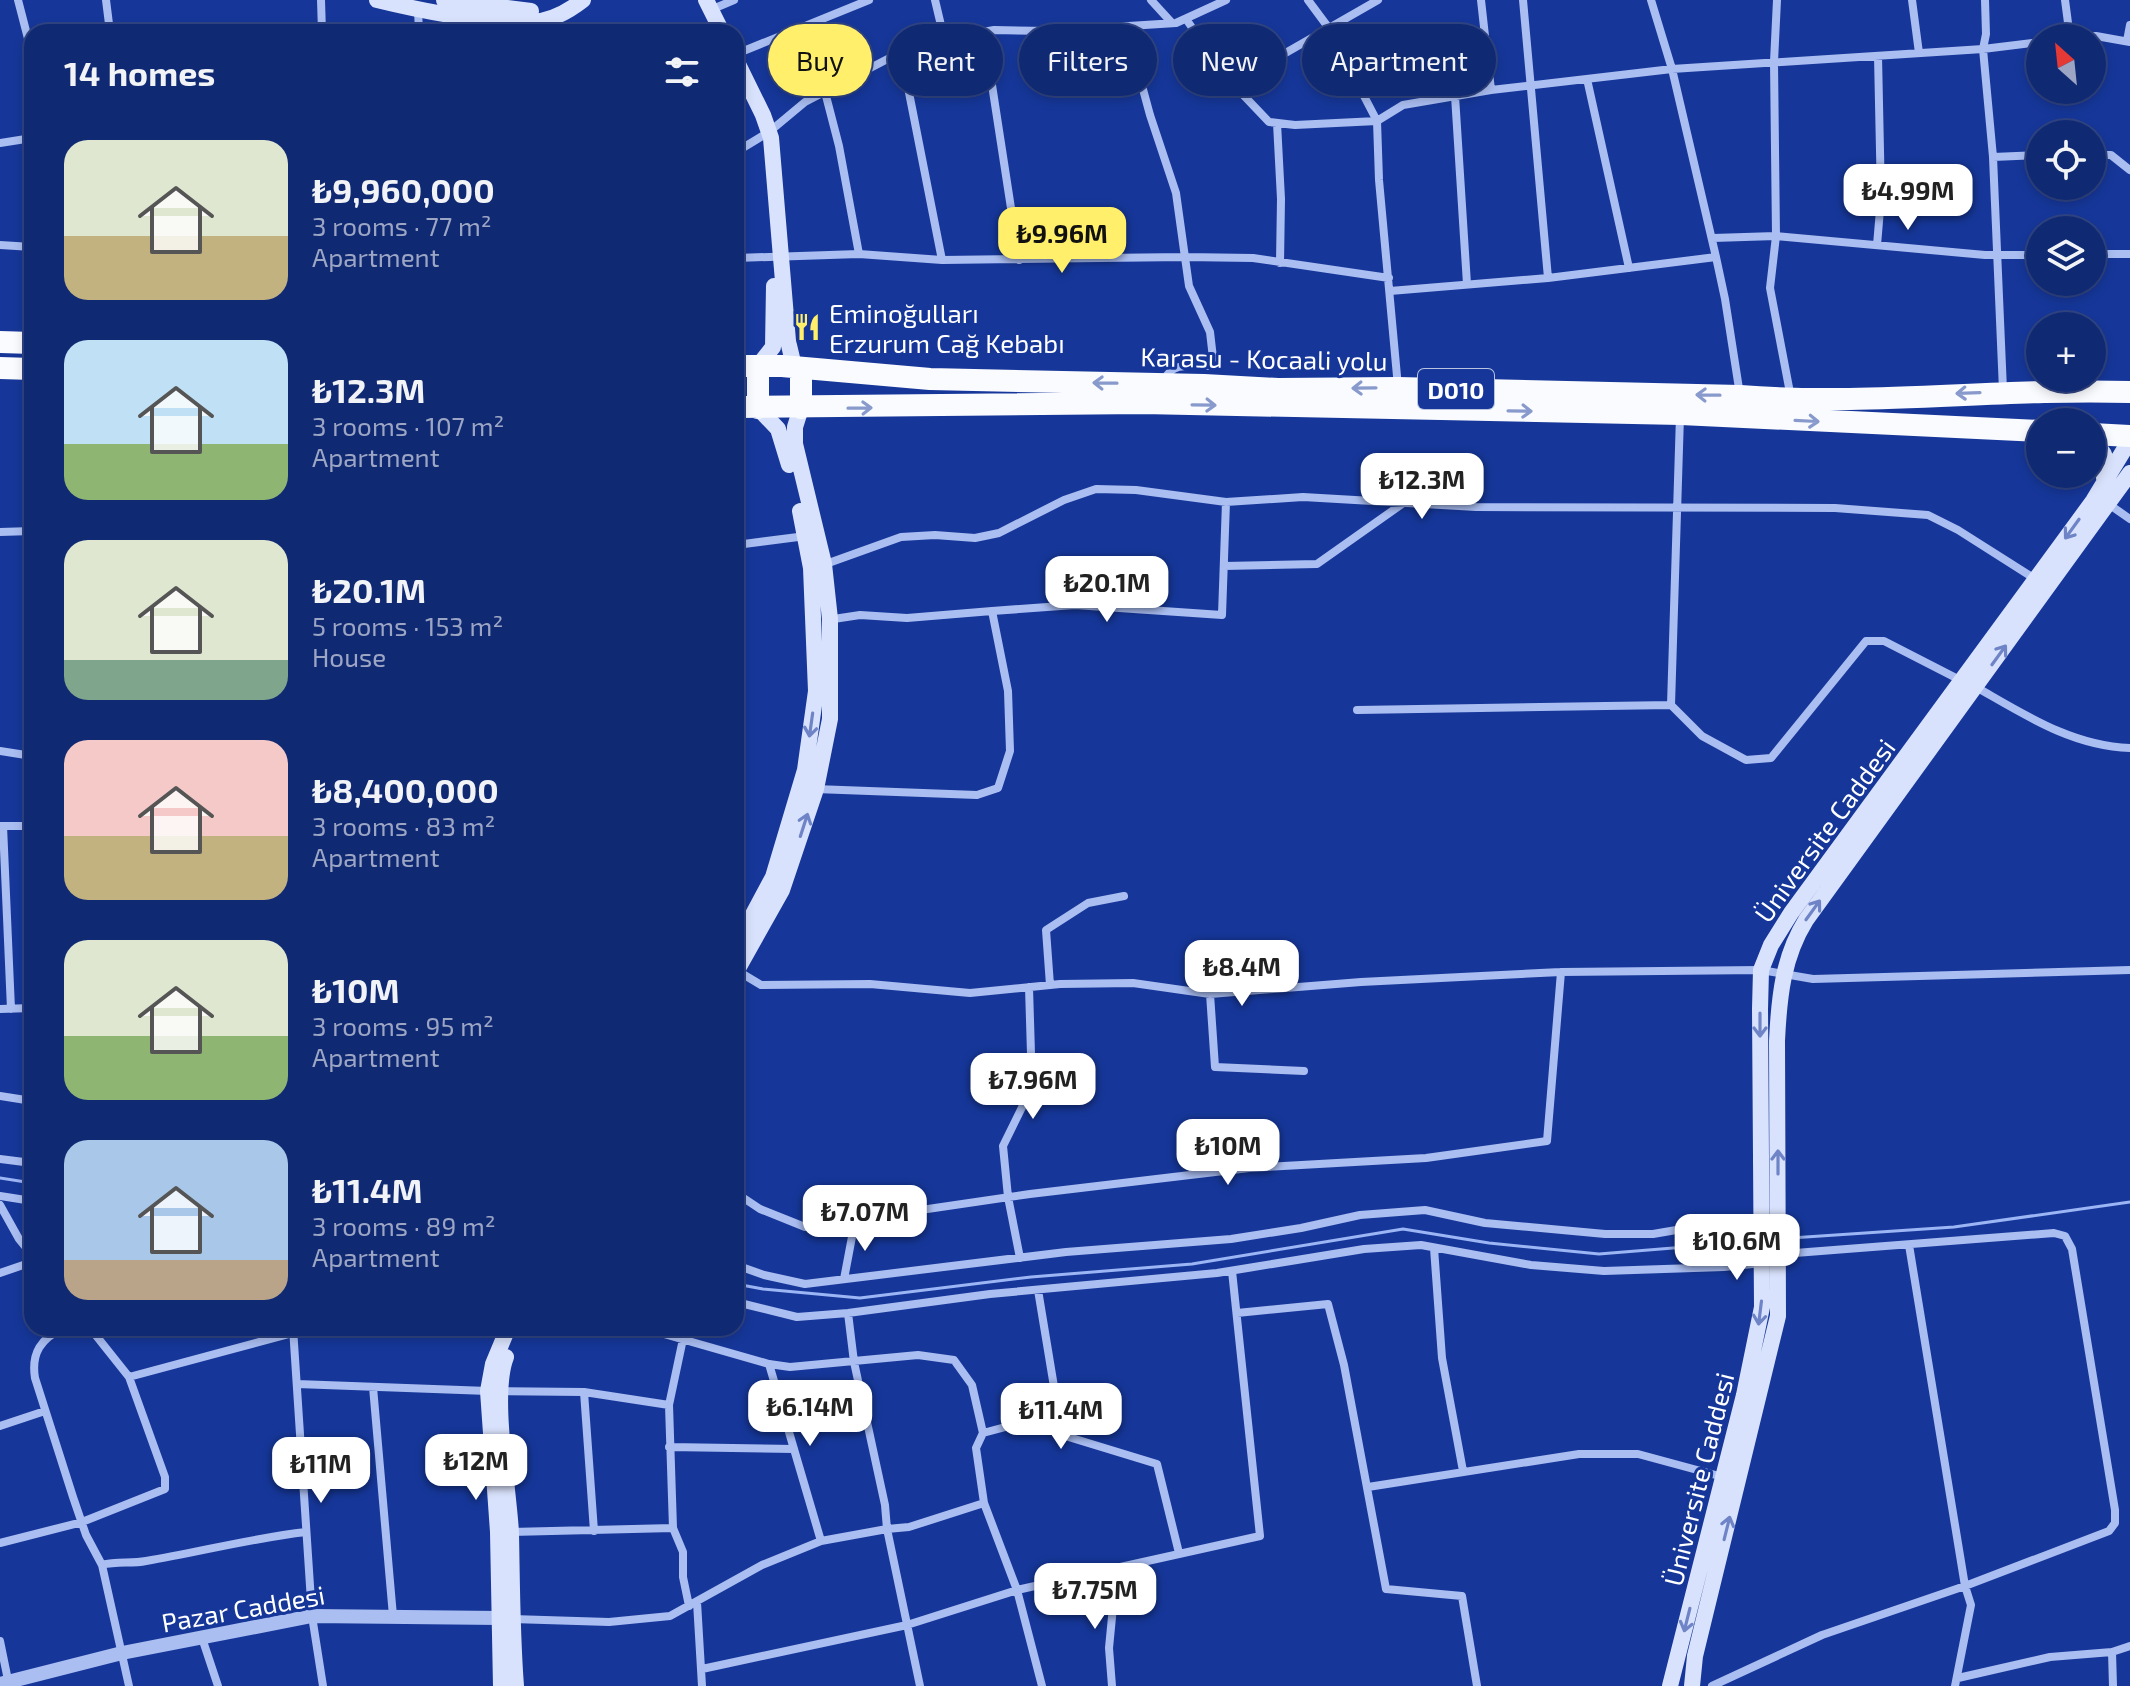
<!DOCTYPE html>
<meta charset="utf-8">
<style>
:root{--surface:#102973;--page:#1e357b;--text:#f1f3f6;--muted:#9ca6c4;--line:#304585;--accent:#ffef6b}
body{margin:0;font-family:"Exo 2",sans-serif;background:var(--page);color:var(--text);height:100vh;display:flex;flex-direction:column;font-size:30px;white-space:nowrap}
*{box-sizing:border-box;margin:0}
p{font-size:26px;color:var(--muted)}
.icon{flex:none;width:44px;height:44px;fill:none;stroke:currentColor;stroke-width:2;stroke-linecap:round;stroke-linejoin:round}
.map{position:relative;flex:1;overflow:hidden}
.panel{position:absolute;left:24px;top:24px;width:720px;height:1312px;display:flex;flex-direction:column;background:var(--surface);border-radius:24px;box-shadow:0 4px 12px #0003,0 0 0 2px var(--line)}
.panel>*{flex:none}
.top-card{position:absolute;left:768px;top:24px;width:760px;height:72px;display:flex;gap:16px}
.needle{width:52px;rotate:333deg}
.fabs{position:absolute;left:2026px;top:24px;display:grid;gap:16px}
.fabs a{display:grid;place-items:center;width:80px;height:80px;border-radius:50%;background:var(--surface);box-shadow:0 4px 12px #0003,0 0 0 2px var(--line);font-size:40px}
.price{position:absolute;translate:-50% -68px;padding:0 18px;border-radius:16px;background:#fff;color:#222;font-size:26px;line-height:52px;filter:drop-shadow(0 2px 4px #0008)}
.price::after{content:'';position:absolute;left:50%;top:48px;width:24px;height:18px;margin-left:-12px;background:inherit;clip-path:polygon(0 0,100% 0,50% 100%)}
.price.selected{background:var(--accent);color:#111}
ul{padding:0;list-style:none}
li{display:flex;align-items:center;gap:24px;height:200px;padding:0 40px}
li span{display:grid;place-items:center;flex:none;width:224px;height:160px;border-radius:24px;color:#555}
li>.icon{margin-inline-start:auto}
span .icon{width:96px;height:96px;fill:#fffc;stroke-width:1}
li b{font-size:34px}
h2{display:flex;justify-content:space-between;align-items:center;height:96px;padding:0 40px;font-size:34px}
.chip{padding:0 28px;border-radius:36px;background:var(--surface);box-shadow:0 4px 12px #0003,0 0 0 2px var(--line);font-size:28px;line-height:72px}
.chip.selected{background:var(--accent);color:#111}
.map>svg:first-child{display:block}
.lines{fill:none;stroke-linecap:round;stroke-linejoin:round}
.stream{stroke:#9cb5f5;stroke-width:3}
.minor{stroke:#aabef2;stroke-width:8}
.tertiary{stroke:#aabef2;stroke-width:14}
.secondary{stroke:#d9e2fc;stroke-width:16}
.trunk{stroke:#fafbff;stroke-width:22}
.oneway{stroke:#89c}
.oneway2{stroke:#6e84c6}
.labels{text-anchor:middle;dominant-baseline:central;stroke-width:6;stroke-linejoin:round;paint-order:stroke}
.shield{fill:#163799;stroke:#b9c3e0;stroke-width:2}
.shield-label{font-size:24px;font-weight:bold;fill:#fff}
.poi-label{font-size:26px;fill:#fff;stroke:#163799;text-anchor:start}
.street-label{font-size:26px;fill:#fff;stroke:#163799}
</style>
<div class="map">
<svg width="2130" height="1686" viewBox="0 0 2130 1686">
<rect width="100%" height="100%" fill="#163799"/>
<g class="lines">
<path class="stream" d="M0,1178l32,5
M1791,1238l163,-11 176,-25
M736,1284l27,5 97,9 171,-21 161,-13 211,-35 86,14 110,11 148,-12"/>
<path class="minor" d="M18,0l14,54
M106,0l4,32
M321,0l1,32
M935,0l9,38
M1151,0l21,23
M1308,0l20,27 49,94 2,59 19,207
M1523,0l25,278
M1777,0l-3,62 2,174 209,19h55
M1912,0l7,53
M1985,0l1,34 -3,15 10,108 10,233
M2065,0l5,38
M418,10l1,22
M708,11l26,-11
M1186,19l43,61 40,42 26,3 82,-4 26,-16 88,-15 -10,-90
M1126,27l24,88 26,78 13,93 21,46 3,26 -6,8c-18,0 -34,-4 -43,14
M984,33l35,227
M2076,38l20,-2 34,6
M2127,41l3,-16
M901,52l41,208
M736,54l133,-54
M1587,79l42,189
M1233,83l145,-83
M1491,90l181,-21 311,-20 57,-7
M825,92l14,54 20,108
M1455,96l12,188
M1277,123l4,76 -1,64
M0,143l32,-5
M736,152l33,-20 36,-30 96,-50 26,-10 67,-12 56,1 126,-8 50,-23
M2092,155h19l19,15
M1993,157l47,-2
M1713,238l63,-2 -6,52 21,110
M0,245l32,2
M1877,245l4,-47 -3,-142
M2092,254h38
M1716,257l9,42 15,96
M736,258l123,-4 83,6 243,-3 68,1 136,20
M1390,291l158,-13 168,-21 -44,-188 -21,-69
M2107,503l23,16
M0,532l32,-1
M736,545l70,-9
M823,565l78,-28 34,-2 40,3 24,-5 65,-33 32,-11 40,1 90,12 77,-5 173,10 359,1 93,7 30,15 77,49
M1224,566l93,-2 85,-60
M992,611l83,-6 147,10 4,-113
M1976,687c49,28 96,59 154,61
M1671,705l31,31 44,24 25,-2 95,-117h18l78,40
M1357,710l314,-5 9,-289
M0,751l32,5
M815,789l162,6 21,-7 12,-37 -2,-60 -16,-80 -85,7 -47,-3 -33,5
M1,826h31
M3,826l8,183
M736,970l25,15 109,-1 100,9 90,-9 73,-1 77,11 151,-12 200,-10 200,-2 52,9 317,-9
M1050,985l-4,-55 42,-27 36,-7
M1210,994l5,73 89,4
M0,1009l32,-1
M0,1096l32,5
M0,1159l32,4
M736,1193l24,16 45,18 225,-33 219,-26 177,-10 121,-17 14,-169
M0,1196l32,5
M0,1205l19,34 13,16
M1909,1245l56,341 6,19 -16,81
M1434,1248l8,110 21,113
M1020,1258l-12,-61 -5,-51 29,-59 -3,-100
M736,1265l28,10 41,9 261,-32 165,-13 70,-11 59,-13 65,-5 60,13 120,11h48l35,-6 73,-2
M0,1273l32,-11
M844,1279l11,-58
M1038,1290l24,145 95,29 22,89
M736,1302l61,15 51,-4 142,-19 227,-21 147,-24 57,-4 110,20 73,6 120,-4 38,-4
M848,1313l6,49 31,143 2,24 22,-2 75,-24 -8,-55 7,-15 75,-20
M1237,1313l91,-9 16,61 42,224 76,7 15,90
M64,1328c-23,10 -33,25 -29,50l38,119 13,38 16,30 27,121
M90,1328l39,49
M293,1328l19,288 11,70
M643,1328l126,36 21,3 128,-12 36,5 18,25 11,48
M769,1364l52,177
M297,1384l191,7 96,1 85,13
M373,1387l20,229
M584,1392l10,139
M0,1426l45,-15
M669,1447l125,2
M1368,1487l211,-33h59l85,23
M984,1503l33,87 25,96
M673,1528l-4,-123 14,-66
M511,1532l162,-4 10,24v25l6,29
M0,1543l82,-21 83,-33v-12l-36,-100 164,-44
M102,1565c15,-4 29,-1 44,-4 54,-9 106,-23 160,-29
M1108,1569l7,17 -6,62 3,38
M697,1602l5,84
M512,1619l97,3 61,-6 92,-51 59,-24 66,-12 33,157
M202,1638l16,48
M0,1641l9,44
M2112,1652l1,34
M702,1669l205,-44 110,-35 243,-54 -28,-265
M1958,1678l92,-21 62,-5 18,-6
M1712,1686l110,-51 143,-49 144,-55 6,-8v-13l-43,-261 -7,-13 -11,-3 -259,20 -19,7"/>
<path class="tertiary" d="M0,1684l122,-31 190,-37 187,2"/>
<path class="secondary" d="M377,0c45,11 108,23 155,22 19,-1 37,-11 51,-22
M444,0l87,11
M706,0l16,32
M736,60l27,55 8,23 17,203 5,21 8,6
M758,366l15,-19 1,-61
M758,408l20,21 11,36
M2092,442c15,9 16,20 12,36
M736,946l37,-69 32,-107 11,-79 -5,-123 -11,-57
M736,972l46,-82 34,-101 14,-70v-100l-6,-55 -29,-120v-17l6,-19
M506,1357c-15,38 3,132 5,176 1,51 1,102 5,153
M501,1686l-3,-154 -10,-141 5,-27 15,-36
M1670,1686l74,-291 18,-88 -2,-298 1,-39 10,-25 20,-32 302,-412 37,-61
M1692,1686l3,-30 83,-340 -1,-275c2,-44 6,-84 29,-121l324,-447"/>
<path class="trunk" d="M0,342l32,1
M736,366h46l148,13 274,6 74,4 120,-1 342,8c130,10 260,-8 390,-4
M0,368l32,1
M736,407l407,-4 538,11 359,17
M758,408v-42
M801,408v-40
M2092,434l38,2"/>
</g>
<defs><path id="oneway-shaft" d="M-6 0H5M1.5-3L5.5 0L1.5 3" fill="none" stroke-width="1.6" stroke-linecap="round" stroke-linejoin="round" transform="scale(2)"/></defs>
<g class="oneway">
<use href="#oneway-shaft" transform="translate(1105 383) rotate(-179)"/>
<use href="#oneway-shaft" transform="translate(1364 388) rotate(179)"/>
<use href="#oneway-shaft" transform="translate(1968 393) rotate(178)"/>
<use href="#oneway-shaft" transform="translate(1708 395) rotate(-179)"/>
<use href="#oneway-shaft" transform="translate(1204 405) rotate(1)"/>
<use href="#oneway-shaft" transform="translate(860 408) rotate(-1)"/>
<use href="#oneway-shaft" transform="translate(1520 411) rotate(1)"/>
<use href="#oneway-shaft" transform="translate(1807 421) rotate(3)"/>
</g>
<g class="oneway2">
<use href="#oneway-shaft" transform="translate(2072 529) rotate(126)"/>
<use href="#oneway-shaft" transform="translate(1999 655) rotate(-54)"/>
<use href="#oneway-shaft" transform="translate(811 725) rotate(98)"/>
<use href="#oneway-shaft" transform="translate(804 825) rotate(-72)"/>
<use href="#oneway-shaft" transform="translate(1813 910) rotate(-54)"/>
<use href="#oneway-shaft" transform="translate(1760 1025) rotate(90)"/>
<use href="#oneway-shaft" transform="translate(1778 1162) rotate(-90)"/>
<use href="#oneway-shaft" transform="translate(1760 1313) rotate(97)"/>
<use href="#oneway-shaft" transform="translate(1727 1528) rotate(-76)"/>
<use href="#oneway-shaft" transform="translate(1687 1620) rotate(104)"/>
</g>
<defs>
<g id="restaurant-bare" transform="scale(2.16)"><path d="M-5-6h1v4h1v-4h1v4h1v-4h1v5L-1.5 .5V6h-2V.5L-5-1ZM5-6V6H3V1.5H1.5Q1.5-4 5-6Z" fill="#ffef6b" stroke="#163799" stroke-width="2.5" paint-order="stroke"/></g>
</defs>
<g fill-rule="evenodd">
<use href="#restaurant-bare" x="807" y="327"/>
</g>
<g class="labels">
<rect class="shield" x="1418" y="369" width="76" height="40" rx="6"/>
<g class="shield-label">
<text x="1456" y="389">D010</text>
</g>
<g class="poi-label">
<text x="829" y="312">Eminoğulları<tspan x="829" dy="30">Erzurum Cağ Kebabı</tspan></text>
</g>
<g class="street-label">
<text transform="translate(1264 358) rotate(1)">Karasu - Kocaali yolu</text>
<text transform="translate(1824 830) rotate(-54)">Üniversite Caddesi</text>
<text transform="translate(1698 1479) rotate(-76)">Üniversite Caddesi</text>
<text transform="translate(243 1608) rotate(-10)">Pazar Caddesi</text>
</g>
</g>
</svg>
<div class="fabs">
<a><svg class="needle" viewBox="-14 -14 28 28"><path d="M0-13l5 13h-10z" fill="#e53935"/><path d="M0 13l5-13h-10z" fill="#9ca6c4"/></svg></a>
<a><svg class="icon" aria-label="locate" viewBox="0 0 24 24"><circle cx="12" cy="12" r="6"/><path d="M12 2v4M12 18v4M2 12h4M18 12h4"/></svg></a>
<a><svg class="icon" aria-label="layers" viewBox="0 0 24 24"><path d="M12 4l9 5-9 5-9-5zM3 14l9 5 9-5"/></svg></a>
<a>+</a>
<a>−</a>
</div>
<b class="price" style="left:1908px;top:232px">₺4.99M</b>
<b class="price selected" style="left:1062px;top:275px">₺9.96M</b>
<b class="price" style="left:1422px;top:521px">₺12.3M</b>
<b class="price" style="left:1107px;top:624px">₺20.1M</b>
<b class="price" style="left:1242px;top:1008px">₺8.4M</b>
<b class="price" style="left:1033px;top:1121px">₺7.96M</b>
<b class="price" style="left:1228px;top:1187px">₺10M</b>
<b class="price" style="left:865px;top:1253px">₺7.07M</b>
<b class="price" style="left:1737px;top:1282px">₺10.6M</b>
<b class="price" style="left:810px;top:1448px">₺6.14M</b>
<b class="price" style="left:1061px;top:1451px">₺11.4M</b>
<b class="price" style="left:476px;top:1502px">₺12M</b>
<b class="price" style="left:321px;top:1505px">₺11M</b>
<b class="price" style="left:1095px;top:1631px">₺7.75M</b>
<div class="top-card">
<a class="chip selected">Buy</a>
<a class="chip">Rent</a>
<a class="chip">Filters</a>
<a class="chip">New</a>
<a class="chip">Apartment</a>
</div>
<section class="panel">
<h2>14 homes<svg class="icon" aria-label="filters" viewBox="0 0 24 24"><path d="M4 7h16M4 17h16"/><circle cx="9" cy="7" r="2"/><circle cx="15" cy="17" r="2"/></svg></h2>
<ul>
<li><span style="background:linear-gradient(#dfe7d0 60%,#c2b280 0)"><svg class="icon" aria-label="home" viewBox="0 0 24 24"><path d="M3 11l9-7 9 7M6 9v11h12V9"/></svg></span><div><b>₺9,960,000</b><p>3 rooms · 77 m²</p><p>Apartment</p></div></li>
<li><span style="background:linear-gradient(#bfe0f5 65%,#8fb573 0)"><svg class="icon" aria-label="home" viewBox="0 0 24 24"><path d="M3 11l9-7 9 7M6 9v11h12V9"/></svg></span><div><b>₺12.3M</b><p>3 rooms · 107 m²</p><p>Apartment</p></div></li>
<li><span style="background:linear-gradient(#dfe7d0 75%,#7fa58c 0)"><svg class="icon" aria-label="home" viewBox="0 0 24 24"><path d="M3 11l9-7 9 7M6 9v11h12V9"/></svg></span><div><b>₺20.1M</b><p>5 rooms · 153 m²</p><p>House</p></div></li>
<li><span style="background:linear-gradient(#f6c9c9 60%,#c2b280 0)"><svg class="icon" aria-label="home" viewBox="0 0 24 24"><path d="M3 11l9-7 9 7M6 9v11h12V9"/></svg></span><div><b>₺8,400,000</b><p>3 rooms · 83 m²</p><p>Apartment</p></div></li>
<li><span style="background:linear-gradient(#dfe7d0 60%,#8fb573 0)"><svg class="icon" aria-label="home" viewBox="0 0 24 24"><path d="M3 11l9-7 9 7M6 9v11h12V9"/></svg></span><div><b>₺10M</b><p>3 rooms · 95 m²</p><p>Apartment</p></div></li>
<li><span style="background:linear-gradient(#a9c7e8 75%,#b9a48a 0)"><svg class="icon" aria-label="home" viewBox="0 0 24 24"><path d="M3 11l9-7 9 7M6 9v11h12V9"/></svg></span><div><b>₺11.4M</b><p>3 rooms · 89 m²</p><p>Apartment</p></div></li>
</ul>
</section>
</div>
